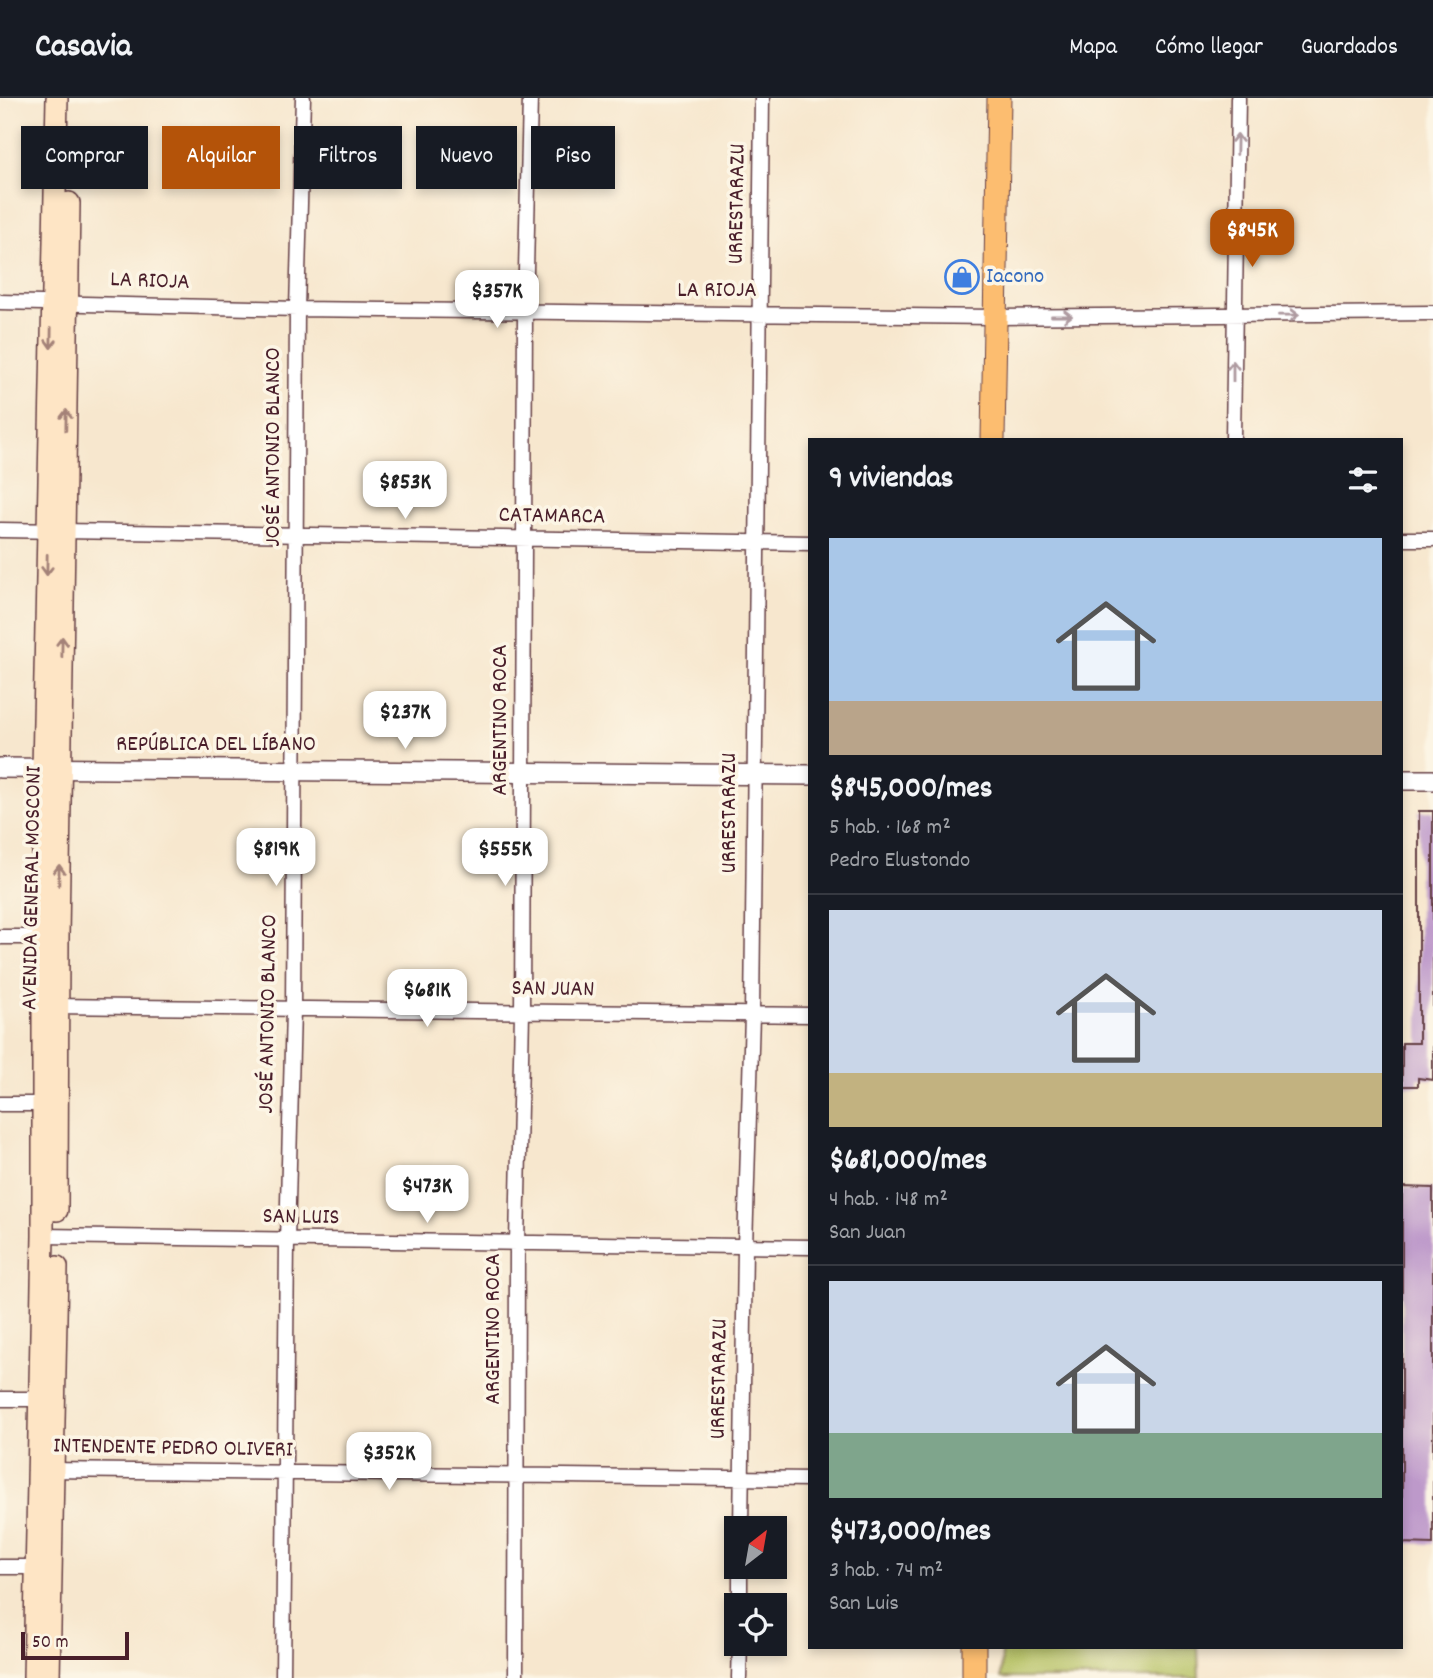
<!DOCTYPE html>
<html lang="es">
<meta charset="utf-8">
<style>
:root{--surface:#171b24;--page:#20242c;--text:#f1f3f6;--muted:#9ea1a6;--line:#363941;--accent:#b45309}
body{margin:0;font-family:Dekko,sans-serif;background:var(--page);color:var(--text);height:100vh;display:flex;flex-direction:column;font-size:26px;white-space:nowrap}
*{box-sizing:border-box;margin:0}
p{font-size:23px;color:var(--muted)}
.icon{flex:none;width:38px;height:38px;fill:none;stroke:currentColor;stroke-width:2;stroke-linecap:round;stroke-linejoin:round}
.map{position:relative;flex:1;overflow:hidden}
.sheet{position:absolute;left:808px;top:340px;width:595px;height:1211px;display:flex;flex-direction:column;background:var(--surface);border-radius:0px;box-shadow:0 4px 10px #0003}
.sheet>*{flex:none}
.banner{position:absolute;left:21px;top:28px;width:665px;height:63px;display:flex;gap:14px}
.needle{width:46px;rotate:31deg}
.controls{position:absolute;left:724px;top:1418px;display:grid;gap:14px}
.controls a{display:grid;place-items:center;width:63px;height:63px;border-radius:0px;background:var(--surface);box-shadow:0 4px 10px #0003;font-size:35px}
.scale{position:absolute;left:21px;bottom:18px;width:108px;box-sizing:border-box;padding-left:7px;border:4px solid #4a1f2b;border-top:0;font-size:19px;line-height:24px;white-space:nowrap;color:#4a1f2b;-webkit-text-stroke:5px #fcf5e5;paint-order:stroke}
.price{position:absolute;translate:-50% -60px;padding:0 16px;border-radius:14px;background:#fff;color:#222;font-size:23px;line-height:46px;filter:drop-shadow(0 2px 4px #0008)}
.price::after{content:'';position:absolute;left:50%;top:42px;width:21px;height:16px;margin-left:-10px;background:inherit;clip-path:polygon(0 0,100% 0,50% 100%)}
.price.selected{background:var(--accent);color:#fff}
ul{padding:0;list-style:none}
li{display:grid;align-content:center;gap:14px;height:371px;padding:0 21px}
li+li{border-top:2px solid var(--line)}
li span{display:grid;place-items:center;height:217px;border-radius:0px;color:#555}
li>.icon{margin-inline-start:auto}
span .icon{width:126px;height:126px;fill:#fffc;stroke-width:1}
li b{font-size:30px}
h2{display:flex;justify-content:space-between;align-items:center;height:84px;padding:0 21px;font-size:30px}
.tag{padding:0 24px;border-radius:0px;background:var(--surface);box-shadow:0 4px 10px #0003;font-size:24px;line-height:63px}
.tag.selected{background:var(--accent);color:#fff}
header{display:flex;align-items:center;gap:42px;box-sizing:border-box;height:98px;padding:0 35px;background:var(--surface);border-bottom:2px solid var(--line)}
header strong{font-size:33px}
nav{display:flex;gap:38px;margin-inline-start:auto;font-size:24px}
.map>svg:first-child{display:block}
.green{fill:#b5c163;stroke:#807047;stroke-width:2}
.building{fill:#bd99ca}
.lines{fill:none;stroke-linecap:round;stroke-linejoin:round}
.minor-casing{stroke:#643d43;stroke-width:17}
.tertiary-casing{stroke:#643d43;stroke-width:22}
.secondary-casing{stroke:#643d43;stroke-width:24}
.primary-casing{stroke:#643d43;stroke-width:25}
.minor{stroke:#fff;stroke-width:14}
.tertiary{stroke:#fff;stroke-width:19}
.secondary{stroke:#fee5c5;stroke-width:21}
.primary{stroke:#fcbd6f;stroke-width:23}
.oneway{stroke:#ae9aa0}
.oneway2{stroke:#a48278}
.labels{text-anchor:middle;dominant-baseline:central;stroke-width:7;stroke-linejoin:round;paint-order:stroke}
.street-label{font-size:23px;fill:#4a1f2b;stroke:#fcf5e5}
.shop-label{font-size:23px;fill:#366cbe;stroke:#fcf5e5;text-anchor:start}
</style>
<header>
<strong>Casavia</strong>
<nav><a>Mapa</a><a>Cómo llegar</a><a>Guardados</a></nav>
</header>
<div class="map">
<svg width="1433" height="1580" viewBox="0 0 1433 1580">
<rect width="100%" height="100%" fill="#fcf5e5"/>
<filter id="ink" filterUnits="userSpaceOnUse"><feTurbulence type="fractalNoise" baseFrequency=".0143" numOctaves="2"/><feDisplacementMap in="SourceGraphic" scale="14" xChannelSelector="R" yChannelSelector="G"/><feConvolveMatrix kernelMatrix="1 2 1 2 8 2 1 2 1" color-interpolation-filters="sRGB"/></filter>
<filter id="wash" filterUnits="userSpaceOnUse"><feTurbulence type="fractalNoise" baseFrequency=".00686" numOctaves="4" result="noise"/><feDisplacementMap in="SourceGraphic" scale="28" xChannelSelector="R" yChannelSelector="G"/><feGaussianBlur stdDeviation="1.57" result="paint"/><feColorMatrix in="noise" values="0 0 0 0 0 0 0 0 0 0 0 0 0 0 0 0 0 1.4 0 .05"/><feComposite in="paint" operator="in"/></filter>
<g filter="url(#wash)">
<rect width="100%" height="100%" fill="#f7e7ce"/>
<path class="green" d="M1002,1549h196l1,31h-198z"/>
<g id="blocks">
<path class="building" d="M1419,713h14v269l-15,-2v8h-16v-43h17z
M1402,1089l31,1v356l-31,-1z"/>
</g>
</g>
<g filter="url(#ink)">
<use href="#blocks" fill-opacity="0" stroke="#643d43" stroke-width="2"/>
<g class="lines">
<g class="minor-casing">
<path id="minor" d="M0,204l297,7 697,8 439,-4
M1233,341l5,-341
M0,432l810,13
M1402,441h31
M0,839h49
M51,908l759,9
M0,1006h49
M43,1138l767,11
M0,1301h48
M47,1372l763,9
M741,1430l4,-281 7,-232 10,-917
M0,1469h43
M740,1507v-39
M283,1580l4,-437 6,-231 4,-701 6,-211
M516,1580l1,-435 5,-230 3,-700 5,-215
M739,1580l1,-35"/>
</g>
<g class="tertiary-casing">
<path id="tertiary" d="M0,670l810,7
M1402,682h31"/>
</g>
<g class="secondary-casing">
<path id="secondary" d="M57,1112l1,-273 11,-734
M34,1580l9,-442v-467l14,-671
M49,1580l8,-411"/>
</g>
<g class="primary-casing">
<path id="primary" d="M993,341l6,-341
M974,1580v-31"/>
</g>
<use href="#minor" class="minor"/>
<use href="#tertiary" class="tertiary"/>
<use href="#secondary" class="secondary"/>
<use href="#primary" class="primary"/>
</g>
<defs><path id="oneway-shaft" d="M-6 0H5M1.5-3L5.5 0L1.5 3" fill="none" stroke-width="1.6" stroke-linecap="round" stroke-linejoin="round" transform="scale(1.75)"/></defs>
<g class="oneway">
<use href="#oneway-shaft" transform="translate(1237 46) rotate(-89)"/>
<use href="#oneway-shaft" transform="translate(1289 217) rotate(-1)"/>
<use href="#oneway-shaft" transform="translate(1062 218)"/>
<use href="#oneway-shaft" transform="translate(1233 273) rotate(-90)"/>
</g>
<g class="oneway2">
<use href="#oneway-shaft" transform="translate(51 240) rotate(91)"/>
<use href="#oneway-shaft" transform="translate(66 322) rotate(-89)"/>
<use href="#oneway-shaft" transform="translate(47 467) rotate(91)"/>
<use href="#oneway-shaft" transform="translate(62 549) rotate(-89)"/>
<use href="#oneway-shaft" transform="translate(59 777) rotate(-89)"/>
</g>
</g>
<defs>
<g id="shop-ring" transform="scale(1.75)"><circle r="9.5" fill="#fcf5e5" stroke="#3f7fe0" stroke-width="1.5"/><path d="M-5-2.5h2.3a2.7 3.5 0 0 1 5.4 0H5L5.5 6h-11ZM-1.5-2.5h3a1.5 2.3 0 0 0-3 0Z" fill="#3f7fe0"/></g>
</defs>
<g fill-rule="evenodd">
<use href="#shop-ring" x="962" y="179"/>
</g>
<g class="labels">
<g class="street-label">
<text transform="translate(738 106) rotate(-89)">URRESTARAZU</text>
<text transform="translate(150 184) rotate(2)">LA RIOJA</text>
<text x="717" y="193">LA RIOJA</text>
<text transform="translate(274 349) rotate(-90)">JOSÉ ANTONIO BLANCO</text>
<text transform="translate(552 419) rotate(1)">CATAMARCA</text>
<text transform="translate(501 622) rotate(-90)">ARGENTINO ROCA</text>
<text x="216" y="647">REPÚBLICA DEL LÍBANO</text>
<text transform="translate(730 715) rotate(-90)">URRESTARAZU</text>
<text transform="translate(33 790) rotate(-89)">AVENIDA GENERAL MOSCONI</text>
<text transform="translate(553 892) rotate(1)">SAN JUAN</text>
<text transform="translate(269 916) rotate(-89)">JOSÉ ANTONIO BLANCO</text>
<text transform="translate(301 1120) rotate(1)">SAN LUIS</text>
<text transform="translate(494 1231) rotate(-90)">ARGENTINO ROCA</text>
<text transform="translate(720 1281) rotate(-89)">URRESTARAZU</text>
<text transform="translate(173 1351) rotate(1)">INTENDENTE PEDRO OLIVERI</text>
</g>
<g class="shop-label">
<text x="986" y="179">Iacono</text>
</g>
</g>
</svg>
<div class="controls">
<a><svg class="needle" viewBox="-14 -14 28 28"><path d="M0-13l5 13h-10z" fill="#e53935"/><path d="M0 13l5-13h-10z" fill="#9ea1a6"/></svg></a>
<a><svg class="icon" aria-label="locate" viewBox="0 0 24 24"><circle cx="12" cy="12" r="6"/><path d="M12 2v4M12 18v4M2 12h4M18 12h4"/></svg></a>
</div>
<div class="scale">50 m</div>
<b class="price selected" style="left:1252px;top:171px">$845K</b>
<b class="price" style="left:497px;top:232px">$357K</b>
<b class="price" style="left:405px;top:423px">$853K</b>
<b class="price" style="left:405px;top:653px">$237K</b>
<b class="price" style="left:276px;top:790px">$819K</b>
<b class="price" style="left:505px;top:790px">$555K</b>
<b class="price" style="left:427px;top:931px">$681K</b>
<b class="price" style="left:427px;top:1127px">$473K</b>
<b class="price" style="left:389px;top:1394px">$352K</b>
<div class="banner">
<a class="tag">Comprar</a>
<a class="tag selected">Alquilar</a>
<a class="tag">Filtros</a>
<a class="tag">Nuevo</a>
<a class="tag">Piso</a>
</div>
<section class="sheet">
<h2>9 viviendas<svg class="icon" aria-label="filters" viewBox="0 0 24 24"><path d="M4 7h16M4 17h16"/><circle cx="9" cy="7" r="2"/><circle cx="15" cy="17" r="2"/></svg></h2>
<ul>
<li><span style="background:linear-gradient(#a9c7e8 75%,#b9a48a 0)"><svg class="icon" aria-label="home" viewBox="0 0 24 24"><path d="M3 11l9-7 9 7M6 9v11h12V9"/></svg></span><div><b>$845,000/mes</b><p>5 hab. · 168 m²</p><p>Pedro Elustondo</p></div></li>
<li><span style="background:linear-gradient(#c9d6e8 75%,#c2b280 0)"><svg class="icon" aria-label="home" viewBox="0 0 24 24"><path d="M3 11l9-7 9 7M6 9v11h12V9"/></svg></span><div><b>$681,000/mes</b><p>4 hab. · 148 m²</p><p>San Juan</p></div></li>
<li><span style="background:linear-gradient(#c9d6e8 70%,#7fa58c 0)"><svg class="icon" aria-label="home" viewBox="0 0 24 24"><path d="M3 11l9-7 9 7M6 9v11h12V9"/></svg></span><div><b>$473,000/mes</b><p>3 hab. · 74 m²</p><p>San Luis</p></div></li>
</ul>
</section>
</div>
